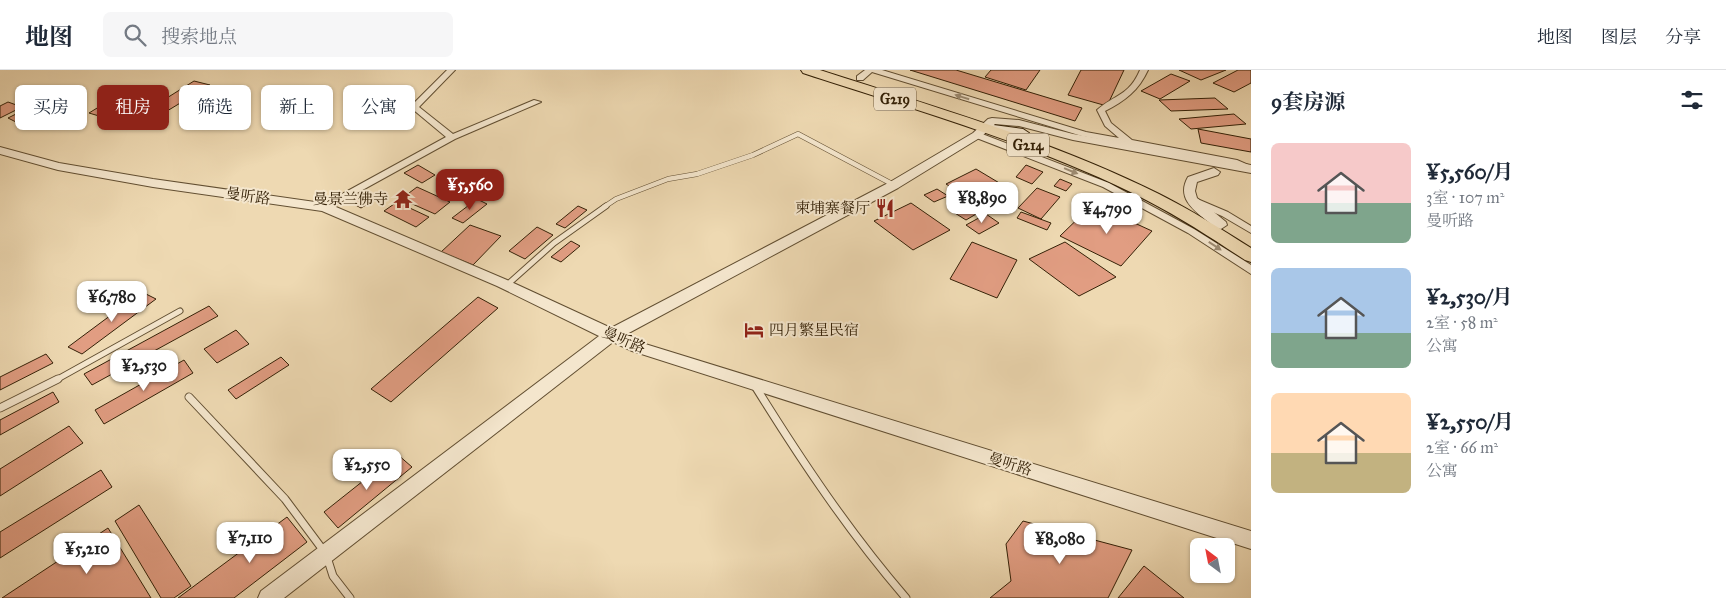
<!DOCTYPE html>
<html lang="zh">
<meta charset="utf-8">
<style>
:root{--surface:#fff;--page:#f6f6f7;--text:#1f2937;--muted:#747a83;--line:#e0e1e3;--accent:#8f2418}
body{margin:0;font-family:"IM FELL Great Primer","Noto Serif SC",serif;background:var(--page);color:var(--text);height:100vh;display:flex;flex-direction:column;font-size:19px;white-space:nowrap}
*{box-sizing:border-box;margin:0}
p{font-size:16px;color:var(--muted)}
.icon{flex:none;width:28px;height:28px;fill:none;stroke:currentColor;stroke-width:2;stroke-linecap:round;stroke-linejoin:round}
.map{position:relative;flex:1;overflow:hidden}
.details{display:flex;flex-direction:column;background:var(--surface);width:475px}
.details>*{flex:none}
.guide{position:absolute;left:15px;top:15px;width:475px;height:45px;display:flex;gap:10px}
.needle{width:32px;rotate:328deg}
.buttons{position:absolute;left:1190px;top:468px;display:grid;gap:10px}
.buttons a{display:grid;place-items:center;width:45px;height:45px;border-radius:8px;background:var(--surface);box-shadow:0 1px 4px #0004;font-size:25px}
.price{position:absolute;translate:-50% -42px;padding:0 11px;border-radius:10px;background:#fff;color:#222;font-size:16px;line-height:32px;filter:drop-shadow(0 1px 2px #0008)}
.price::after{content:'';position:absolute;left:50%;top:30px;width:15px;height:11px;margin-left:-8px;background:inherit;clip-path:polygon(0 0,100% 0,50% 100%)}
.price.current{background:var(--accent);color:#fff}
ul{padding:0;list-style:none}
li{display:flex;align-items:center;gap:15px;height:125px;padding:0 20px}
li span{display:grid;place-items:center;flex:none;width:140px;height:100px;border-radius:8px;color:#555}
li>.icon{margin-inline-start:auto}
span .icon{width:60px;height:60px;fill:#fffc;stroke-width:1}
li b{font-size:21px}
h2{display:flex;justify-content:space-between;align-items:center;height:60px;padding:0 20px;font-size:21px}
.pill{padding:0 18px;border-radius:8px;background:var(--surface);box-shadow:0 1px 4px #0004;font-size:18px;line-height:45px}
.pill.current{background:var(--accent);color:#fff}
header{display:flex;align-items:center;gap:30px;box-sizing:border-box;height:70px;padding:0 25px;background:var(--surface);border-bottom:1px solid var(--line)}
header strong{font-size:24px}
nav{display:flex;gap:28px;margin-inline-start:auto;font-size:18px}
.search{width:350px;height:45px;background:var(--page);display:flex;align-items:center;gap:12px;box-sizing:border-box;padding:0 18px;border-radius:8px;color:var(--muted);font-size:19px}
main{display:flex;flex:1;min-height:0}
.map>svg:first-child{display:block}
.building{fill:#e19d82;stroke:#342107}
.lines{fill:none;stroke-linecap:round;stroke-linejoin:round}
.service-far2-casing{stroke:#624f32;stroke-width:5.5}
.service-far1-casing{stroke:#624f32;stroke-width:7}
.service-casing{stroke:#624f32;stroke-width:9}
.minor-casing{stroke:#624f32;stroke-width:2}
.tertiary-casing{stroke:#624f32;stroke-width:2}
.secondary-casing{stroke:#342107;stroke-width:2}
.trunk-casing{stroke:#342107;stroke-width:2}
.service-far2{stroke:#f4e6cd;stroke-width:4.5}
.service-far1{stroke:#f4e6cd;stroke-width:5}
.service{stroke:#f4e6cd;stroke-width:7}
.minor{fill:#f4e6cd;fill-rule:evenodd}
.tertiary{fill:#f4e6cd;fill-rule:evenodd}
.secondary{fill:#f4e6cd;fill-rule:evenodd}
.trunk{fill:#eed9b2;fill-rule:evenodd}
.oneway{fill:#9e8d74}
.labels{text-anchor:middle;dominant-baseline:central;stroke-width:4;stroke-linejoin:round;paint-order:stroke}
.shield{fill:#f4e6cd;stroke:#6e5c42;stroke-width:1}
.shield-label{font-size:14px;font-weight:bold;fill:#342107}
.street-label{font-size:15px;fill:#342107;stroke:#f4e6cd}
.poi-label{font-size:15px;fill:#342107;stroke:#f4e6cd;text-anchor:end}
</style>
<header>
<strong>地图</strong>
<div class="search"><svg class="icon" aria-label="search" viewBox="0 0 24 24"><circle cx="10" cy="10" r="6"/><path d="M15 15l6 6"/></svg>搜索地点</div>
<nav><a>地图</a><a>图层</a><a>分享</a></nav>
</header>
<main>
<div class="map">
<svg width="1251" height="528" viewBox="0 0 1251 528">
<rect width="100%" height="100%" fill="#eed9b2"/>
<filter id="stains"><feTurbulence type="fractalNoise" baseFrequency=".004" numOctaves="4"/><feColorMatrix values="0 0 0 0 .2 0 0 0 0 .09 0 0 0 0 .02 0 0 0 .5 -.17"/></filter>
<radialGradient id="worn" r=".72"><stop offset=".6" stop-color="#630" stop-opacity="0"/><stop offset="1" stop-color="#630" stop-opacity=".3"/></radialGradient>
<path class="building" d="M910,0h46l126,38 -7,13z
M991,0h49l-14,20 -41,-13z
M1081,0h43l-17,36 -39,-11z
M1179,0h47l-25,10z
M1238,0h13v13l-17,9 -21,-9z
M1171,4l19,7 -30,18 -19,-8z
M194,11l16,4 -71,43 -50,-15 13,-8 36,11z
M1215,28l13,11 -57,2 -12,-11z
M8,32l14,5 -22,11v-12z
M30,37l11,5 -23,11 -10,-5z
M41,42l16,2 -17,12 -16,-3z
M1234,44l12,10 -55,5 -12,-10z
M1198,59l53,10v13l-50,-9z
M418,95l17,10 -13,8 -18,-10z
M1026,95l17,7 -11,12 -16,-7z
M976,99l25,15 -30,16 -25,-16z
M1060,109l12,5 -6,7 -12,-5z
M417,117l33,15 -15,12 -34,-15z
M1037,118l23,9 -19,22 -23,-11z
M937,119l11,7 -14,6 -10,-7z
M365,120l13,8 -17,10 -13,-7z
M477,129l10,5 -24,19 -11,-5z
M967,130l16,10 -17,10 -16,-10z
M397,132l32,15 -13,10 -32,-16z
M911,133l39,27 -37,20 -39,-29z
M1093,134l59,27 -31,35 -61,-30z
M578,136l9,4 -22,18 -9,-4z
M1021,142l30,11 -4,7 -30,-12z
M986,144l13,9 -20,11 -13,-9z
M470,155l31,11 -28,29 -32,-13z
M537,157l16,8 -28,24 -16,-8z
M571,171l9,5 -19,16 -10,-5z
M972,172l45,18 -20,38 -47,-19z
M1065,172l51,35 -37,19 -50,-37z
M142,222l14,7 -74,55 -14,-7z
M478,227l20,11 -107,94 -20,-13z
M209,236l9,10 -126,69 -8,-11z
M236,260l13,14 -32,19 -13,-14z
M46,284l7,9 -53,27v-13z
M281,287l8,8 -53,34 -8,-9z
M184,290l9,13 -89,51 -9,-14z
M53,322l6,10 -59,33v-15z
M69,356l14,17 -83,53v-27z
M397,384l15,13 -74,61 -14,-16z
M101,400l11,17 -112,71v-26z
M139,435l52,81 -17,12h-13l-46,-77z
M287,447l20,25 -73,56h-56z
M1023,451l109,29 -24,48h-118l21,-17 -5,-37z
M108,458l43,70h-149z
M1144,496l40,32h-66z"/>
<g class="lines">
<g class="service-far2-casing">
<path id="service-far2" d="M604,137l12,-8 52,-20 29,-5 56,-19 45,-21 96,51"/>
</g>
<g class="service-far1-casing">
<path id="service-far1" d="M507,215l47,-42 52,-37
M56,310l124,-69"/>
</g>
<g class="service-casing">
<path id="service" d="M755,316c46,74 94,146 151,212
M189,327l96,102 41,55 7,22 17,22
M0,338l58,-29"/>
</g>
<g class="minor-casing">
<path id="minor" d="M447,0h8l-36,37 34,27 81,-34 7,2 -86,37 -127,70h-6v-4l124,-68 -36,-30z
M865,0h17l204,62 33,6 -14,-12 -8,-16c18,-16 32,-14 43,-40h8c-9,20 -23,31 -43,41l6,12 21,17 105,20 14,6v6l-19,-8 -150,-28 -210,-64 -9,8h-6v-4z
M977,62l132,51 85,46 57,36v9l-63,-41 -85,-46 -129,-50 -1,-2z
M1195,128l33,14 23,14v7l-29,-17 -30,-13v-4z"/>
</g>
<g class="tertiary-casing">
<path id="tertiary" d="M992,48l27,2 54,14 178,31v8l-178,-33 -54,-14 -24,-2 -14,13 -83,51 -273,147 17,8 609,188v18l-619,-198 -19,-9 -329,256h-26l3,-7 338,-255 -102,-50 -175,-75 -169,-24 -95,-17 -58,-16v-7l59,16 94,16 176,25 178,76 104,48 279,-146 83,-49 15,-14z
M1214,98l6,4 -2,3 -21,7 -2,9 2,7 29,24 1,3 -6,4 -5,-1c-16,-14 -42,-27 -28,-51z"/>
</g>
<g class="secondary-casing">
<path id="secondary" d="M986,54l37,5 6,4 -6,4 -41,-6 -2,-3 2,-3z"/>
</g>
<g class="trunk-casing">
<path id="trunk" d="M801,0h19c114,37 231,70 339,124 32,16 62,35 92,54v14l-6,-2c-32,-21 -64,-42 -97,-59 -109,-56 -229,-90 -345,-128z"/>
</g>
<use href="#service-far2" class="service-far2"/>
<use href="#service-far1" class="service-far1"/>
<use href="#service" class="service"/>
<use href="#minor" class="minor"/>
<use href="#tertiary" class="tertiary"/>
<use href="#secondary" class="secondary"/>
<use href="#trunk" class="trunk"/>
</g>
<defs><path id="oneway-solid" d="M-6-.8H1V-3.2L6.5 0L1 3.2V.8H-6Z" transform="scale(1.25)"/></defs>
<g class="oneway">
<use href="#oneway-solid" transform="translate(962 27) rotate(-163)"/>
<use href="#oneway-solid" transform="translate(1071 101) rotate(22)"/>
<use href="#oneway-solid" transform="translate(1215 176) rotate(33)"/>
</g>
<defs>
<g id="temple-bare" transform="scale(1.5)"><path d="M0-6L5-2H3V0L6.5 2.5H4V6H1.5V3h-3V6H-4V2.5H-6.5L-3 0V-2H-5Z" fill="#8f2418" stroke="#f4e6cd" stroke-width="2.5" paint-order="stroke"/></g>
<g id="restaurant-bare" transform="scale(1.5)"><path d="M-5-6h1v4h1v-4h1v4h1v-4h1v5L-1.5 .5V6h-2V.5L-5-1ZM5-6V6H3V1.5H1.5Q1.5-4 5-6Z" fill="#8f2418" stroke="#f4e6cd" stroke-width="2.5" paint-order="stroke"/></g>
<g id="hotel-bare" transform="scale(1.5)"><path d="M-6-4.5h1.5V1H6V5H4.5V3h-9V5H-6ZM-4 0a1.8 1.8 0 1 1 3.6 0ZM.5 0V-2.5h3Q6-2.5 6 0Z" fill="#8f2418" stroke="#f4e6cd" stroke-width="2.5" paint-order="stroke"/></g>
</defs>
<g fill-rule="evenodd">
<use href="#temple-bare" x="403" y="129"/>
<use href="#restaurant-bare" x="885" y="138"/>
<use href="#hotel-bare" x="754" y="260"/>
</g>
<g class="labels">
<g class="shield">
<rect x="874" y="17.5" width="42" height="23" rx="4"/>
<rect x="1007" y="63.5" width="42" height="23" rx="4"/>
</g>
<g class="shield-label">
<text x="895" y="29">G219</text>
<text x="1028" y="75">G214</text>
</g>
<g class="street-label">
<text transform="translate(248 126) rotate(8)">曼听路</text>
<text transform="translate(624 270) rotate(23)">曼听路</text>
<text transform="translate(1010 394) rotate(17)">曼听路</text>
</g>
<g class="poi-label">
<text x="388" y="129">曼景兰佛寺</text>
<text x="870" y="138">柬埔寨餐厅</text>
<text x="769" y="260" text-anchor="start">四月繁星民宿</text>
</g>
</g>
<rect width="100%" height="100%" filter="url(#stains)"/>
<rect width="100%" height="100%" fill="url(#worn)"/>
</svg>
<div class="buttons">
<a><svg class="needle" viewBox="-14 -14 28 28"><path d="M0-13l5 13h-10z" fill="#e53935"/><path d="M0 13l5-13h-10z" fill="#747a83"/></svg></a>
</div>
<b class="price current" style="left:470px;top:141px">¥5,560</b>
<b class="price" style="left:982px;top:154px">¥8,890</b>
<b class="price" style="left:1107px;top:165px">¥4,790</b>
<b class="price" style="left:112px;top:253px">¥6,780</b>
<b class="price" style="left:144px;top:322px">¥2,530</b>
<b class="price" style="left:367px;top:421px">¥2,550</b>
<b class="price" style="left:250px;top:494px">¥7,110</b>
<b class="price" style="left:1060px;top:495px">¥8,080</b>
<b class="price" style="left:87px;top:505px">¥5,210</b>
<div class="guide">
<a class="pill">买房</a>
<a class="pill current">租房</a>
<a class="pill">筛选</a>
<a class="pill">新上</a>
<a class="pill">公寓</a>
</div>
</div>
<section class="details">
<h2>9套房源<svg class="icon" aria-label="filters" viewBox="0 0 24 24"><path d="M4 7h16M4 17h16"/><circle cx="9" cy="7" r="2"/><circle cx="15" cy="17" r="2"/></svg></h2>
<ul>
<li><span style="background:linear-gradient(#f6c9c9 60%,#7fa58c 0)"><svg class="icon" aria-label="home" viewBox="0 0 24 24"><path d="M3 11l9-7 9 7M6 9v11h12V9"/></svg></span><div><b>¥5,560/月</b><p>3室 · 107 m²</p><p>曼听路</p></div></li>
<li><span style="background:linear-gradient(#a9c7e8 65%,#7fa58c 0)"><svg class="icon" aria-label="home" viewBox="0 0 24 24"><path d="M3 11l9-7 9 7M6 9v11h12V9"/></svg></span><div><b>¥2,530/月</b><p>2室 · 58 m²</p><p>公寓</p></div></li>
<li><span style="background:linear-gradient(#ffd9b3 60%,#c2b280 0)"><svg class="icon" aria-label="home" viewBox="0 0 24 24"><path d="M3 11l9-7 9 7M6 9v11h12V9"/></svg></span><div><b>¥2,550/月</b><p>2室 · 66 m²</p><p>公寓</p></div></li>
</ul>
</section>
</main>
